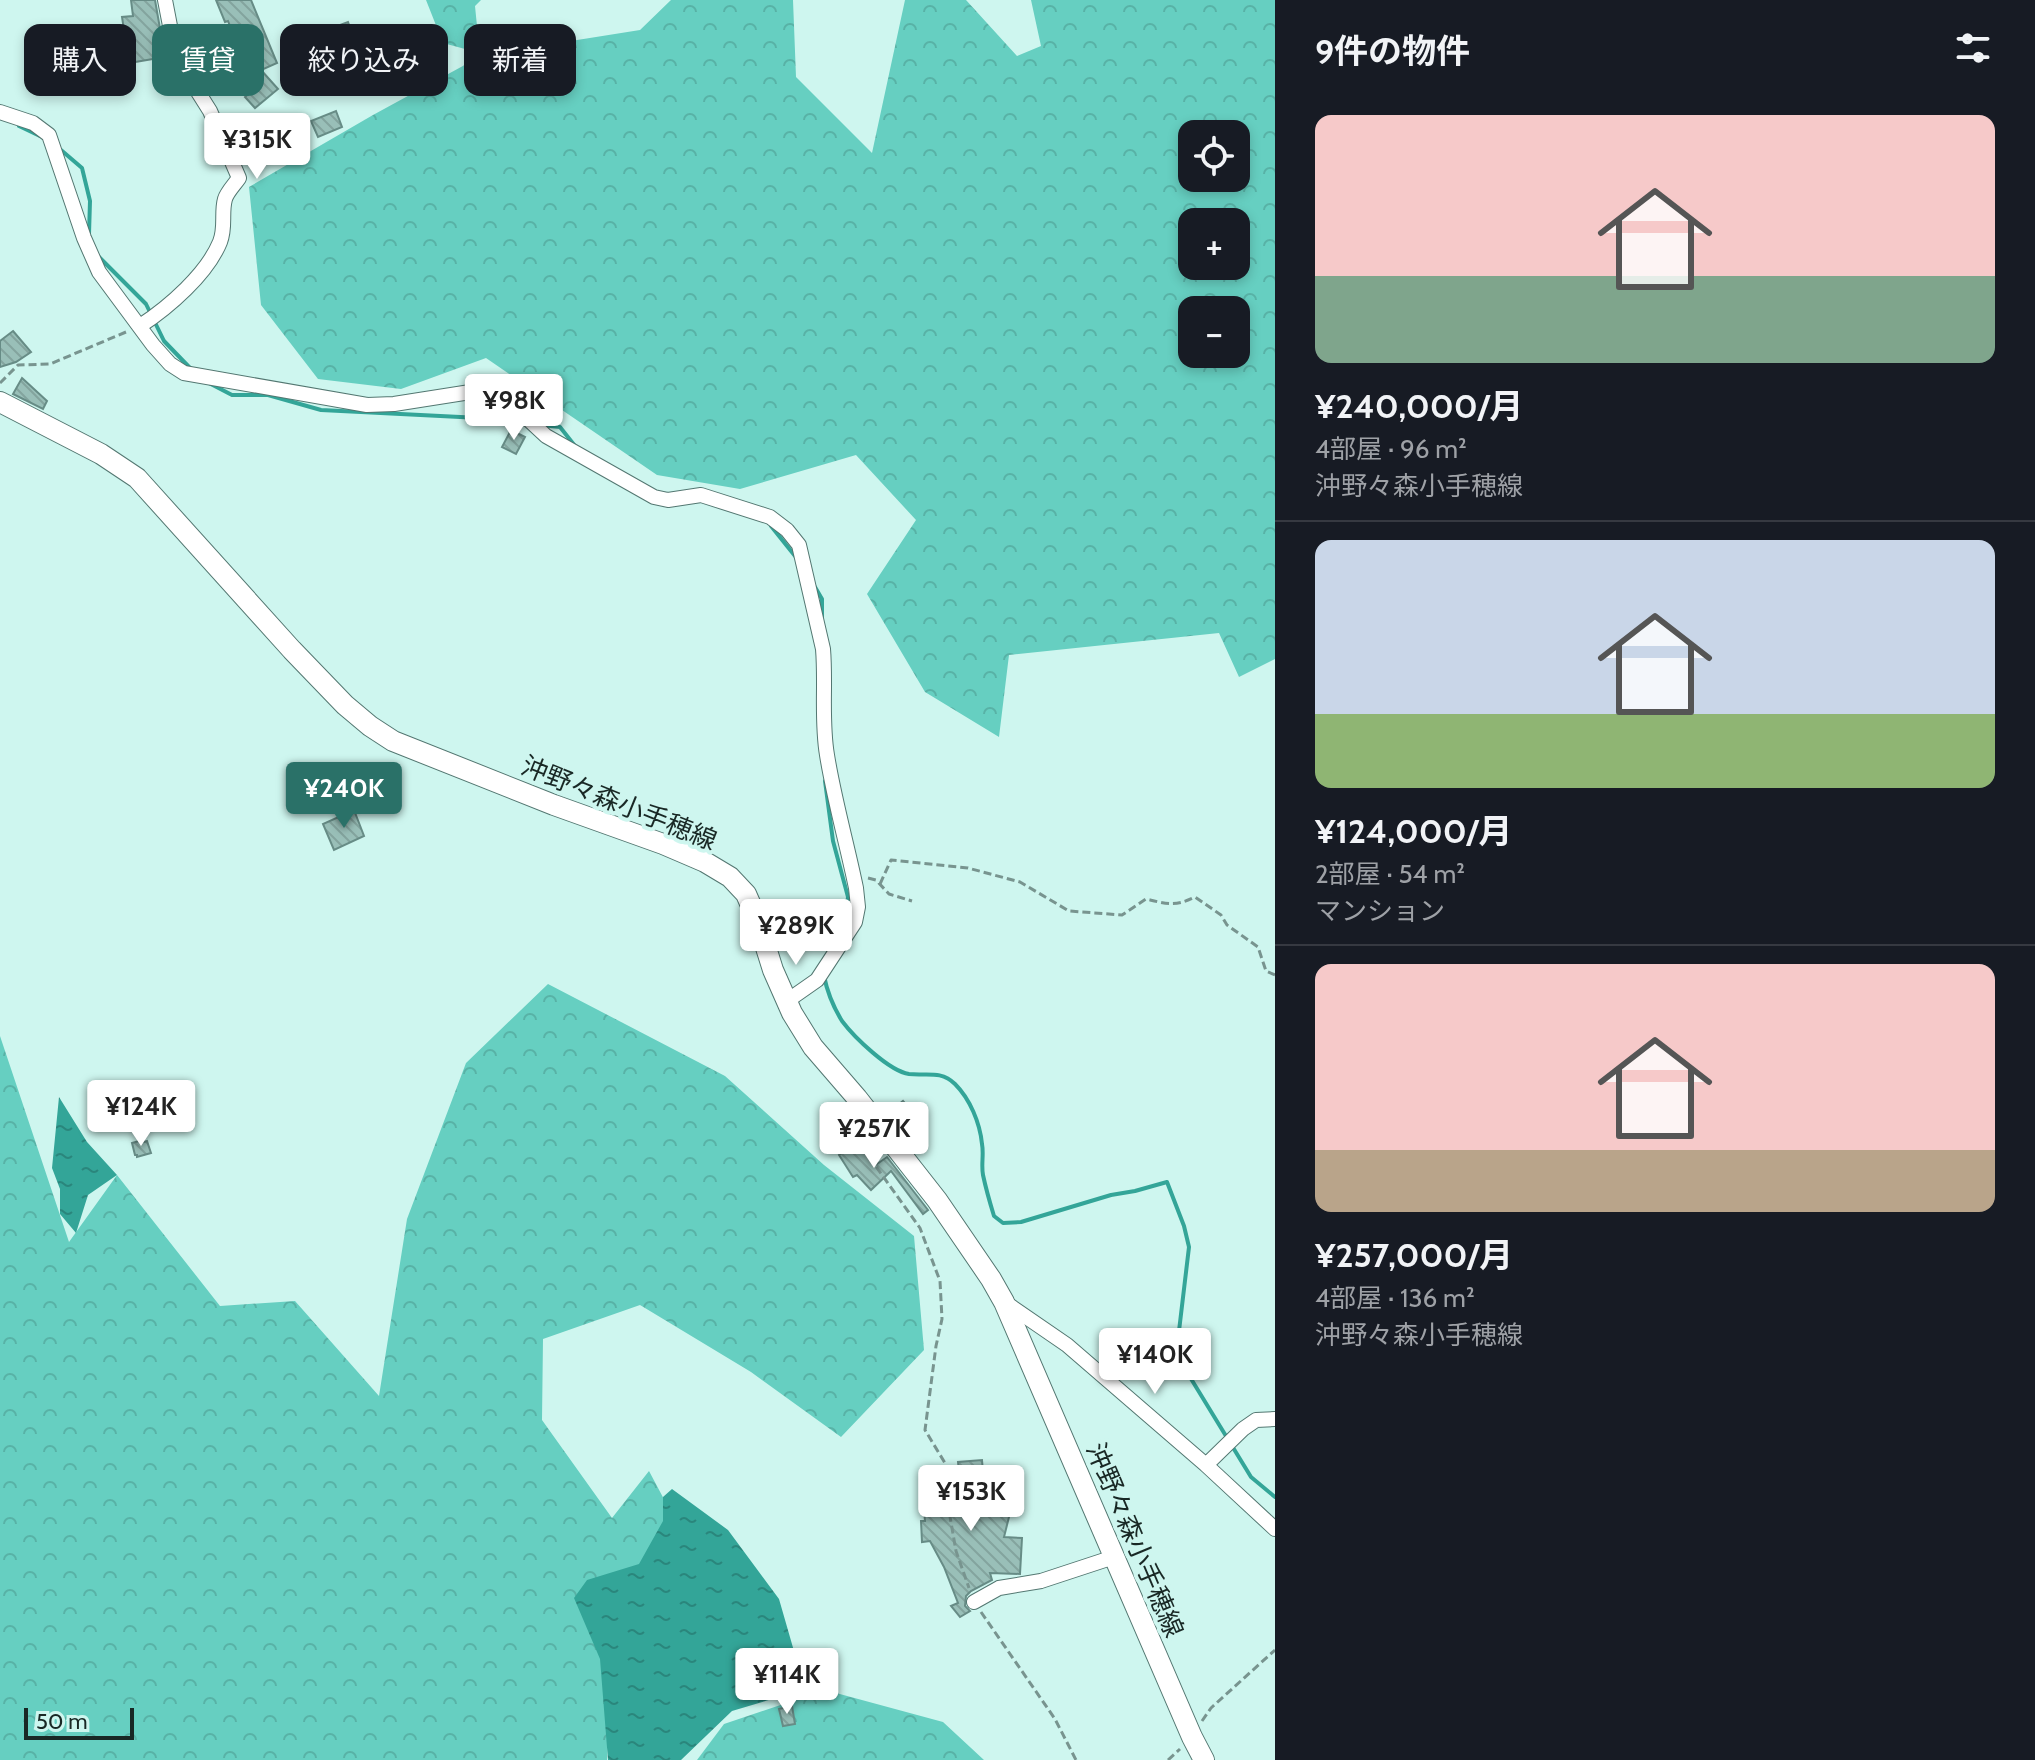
<!DOCTYPE html>
<html lang="ja">
<meta charset="utf-8">
<style>
:root{--surface:#171b24;--page:#242831;--text:#f1f3f6;--muted:#9ea1a6;--line:#363941;--accent:#2a7168}
body{margin:0;font-family:Cabin,"Noto Sans JP",sans-serif;background:var(--page);color:var(--text);height:100vh;display:flex;flex-direction:column;font-size:30px;white-space:nowrap}
*{box-sizing:border-box;margin:0}
p{font-size:26px;color:var(--muted)}
.icon{flex:none;width:44px;height:44px;fill:none;stroke:currentColor;stroke-width:2;stroke-linecap:round;stroke-linejoin:round}
.map{position:relative;flex:1;overflow:hidden}
.panel{display:flex;flex-direction:column;background:var(--surface);width:760px}
.panel>*{flex:none}
.guide{position:absolute;left:24px;top:24px;width:760px;height:72px;display:flex;gap:16px}
.tools{position:absolute;left:1178px;top:120px;display:grid;gap:16px}
.tools a{display:grid;place-items:center;width:72px;height:72px;border-radius:16px;background:var(--surface);box-shadow:0 4px 12px #0003;font-size:40px}
.scale{position:absolute;left:24px;bottom:20px;width:110px;box-sizing:border-box;padding-left:8px;border:4px solid #192825;border-top:0;font-size:22px;line-height:28px;white-space:nowrap;color:#192825;-webkit-text-stroke:6px #cef6ef;paint-order:stroke}
.price{position:absolute;translate:-50% -68px;padding:0 18px;border-radius:8px;background:#fff;color:#222;font-size:26px;line-height:52px;filter:drop-shadow(0 2px 4px #0008)}
.price::after{content:'';position:absolute;left:50%;top:48px;width:24px;height:18px;margin-left:-12px;background:inherit;clip-path:polygon(0 0,100% 0,50% 100%)}
.price.active{background:var(--accent);color:#fff}
ul{padding:0;list-style:none}
li{display:grid;align-content:center;gap:16px;height:424px;padding:0 40px}
li+li{border-top:2px solid var(--line)}
li span{display:grid;place-items:center;height:248px;border-radius:16px;color:#555}
li>.icon{margin-inline-start:auto}
span .icon{width:144px;height:144px;fill:#fffc;stroke-width:1}
li b{font-size:34px}
h2{display:flex;justify-content:space-between;align-items:center;height:96px;padding:0 40px;font-size:34px}
.tag{padding:0 28px;border-radius:16px;background:var(--surface);box-shadow:0 4px 12px #0003;font-size:28px;line-height:72px}
.tag.active{background:var(--accent);color:#fff}
main{display:flex;flex:1;min-height:0}
.map>svg:first-child{display:block}
.forest{fill:url(#forest-crowns);fill-rule:evenodd}
.water{fill:url(#water-ripples)}
.lines{fill:none;stroke-linecap:round;stroke-linejoin:round}
.stream{stroke:#33a598;stroke-width:4}
.building{fill:url(#building-back-hatch);stroke:#678c86;stroke-width:2}
.street-casing{stroke:#537771;stroke-width:16}
.secondary-casing{stroke:#537771;stroke-width:22}
.path{stroke:#78948f;stroke-width:3;stroke-dasharray:8 4;stroke-linecap:butt}
.street{stroke:#fff;stroke-width:14}
.secondary{stroke:#fff;stroke-width:20}
.labels{text-anchor:middle;dominant-baseline:central;stroke-width:8;stroke-linejoin:round;paint-order:stroke}
.street-label{font-size:26px;fill:#192825;stroke:#cef6ef}
</style>
<main>
<div class="map">
<svg width="1275" height="1760" viewBox="0 0 1275 1760">
<defs>
<pattern id="forest-crowns" width="20" height="18" patternUnits="userSpaceOnUse" patternTransform="scale(2)"><rect width="20" height="18" fill="#66cfc1"/><path d="M2 6a3 3 0 1 1 6 0M12 15a3 3 0 1 1 6 0" fill="none" stroke="#58b2a6"/></pattern>
<pattern id="water-ripples" width="26" height="14" patternUnits="userSpaceOnUse" patternTransform="scale(2)"><rect width="26" height="14" fill="#33a598"/><path d="M2 4q2-2 4 0t4 0M15 11q2-2 4 0t4 0" fill="none" stroke="#2a867c"/></pattern>
<pattern id="building-back-hatch" width="6" height="6" patternUnits="userSpaceOnUse" patternTransform="scale(2)"><rect width="6" height="6" fill="#99bfb8"/><path d="M-1 5l2 2M0 0l6 6M5-1l2 2" fill="none" stroke="#83a49e"/></pattern>
</defs>
<rect width="100%" height="100%" fill="#cef6ef"/>
<path class="forest" d="M426,0h55l-6,6 3,30 -13,13 -22,-6z
M671,0h122l3,77 76,76 33,-153h61l51,56 24,-10 -10,-46h244v659l-36,18 -20,-44 -210,22 -10,82 -74,-45 -58,-98 49,-74 -60,-65 -116,34 -83,-14 -171,-117 -85,31 -83,-10 -57,-74 -12,-118 124,-72 110,-60 157,-25zM1236,134v44h-44v-44zM1236,222v44h-44v-44zM1236,310v44h-44v-44z
M548,984l177,92 99,89 90,71 10,114 -83,87 -90,-65 -111,-67 -97,34 -1,81 70,98 37,-47 25,47 -66,162 -1,80h-607v-724l69,206 48,-67 103,131 75,-5 84,95 28,-177 59,-156z
M825,1690l118,32 41,38h-287l27,-36z"/>
<path class="water" d="M59,1097l28,45 30,33 -29,20 -12,38 -16,-19v-25l-8,-21z
M672,1489l56,41 51,69 19,66 -9,29 -57,17 -51,49h-73l-8,-101 -26,-61 13,-18 52,-16 24,-43v-24z"/>
<g class="lines">
<path class="stream" d="M19,126l21,10
M61,150l21,18 8,33 -1,33
M98,256l48,48 18,37 27,28
M207,382l25,13h36l53,15 179,9 24,3
M541,425l19,2 15,19
M771,526l24,30
M815,587l7,12v18
M825,781l8,60 15,56 -3,24 -9,18
M824,976c3,15 10,32 18,45 12,16 47,50 67,53 17,2 32,-4 46,10 15,15 25,39 27,60 2,10 -1,21 1,31 3,14 7,28 11,41l9,7 18,-1 90,-27 24,-4 32,-9 17,44 5,21 -10,84 3,33 69,113 24,20"/>
</g>
<path class="building" d="M131,0h24l10,57 -36,6 -7,-46 11,-1z
M216,0h35l26,63 -16,7 17,19 -23,19 -10,-11 10,-9 -27,-67 -3,1z
M348,22l10,27 -27,10 -10,-27z
M336,111l6,16 -24,10 -7,-16z
M13,331l18,21 -15,10 -16,5v-26z
M22,378l25,23 -4,8 -30,-15z
M511,430l14,7 -9,17 -14,-7z
M354,810l10,26 -30,14 -11,-26z
M903,1101l18,21 -9,8 -19,-21z
M143,1140l1,2 3,-1 4,12 -14,4v-2h-2l-3,-12z
M864,1140l13,24 10,-7 41,53 -5,4 -32,-43 -20,19 -14,-15 -4,2 -14,-22 7,-6z
M982,1460l1,12 3,-1 3,25 24,5 -9,36 18,1 -2,36 -30,-1 2,7 -21,11 -5,5 -1,10 5,5 -10,6 -9,-11 7,-3 -14,-36 -14,-26 -8,1 -1,-21h4l-2,-20 12,-11 26,-1 -3,-27z
M792,1706l3,18 -12,2 -4,-17z"/>
<g class="lines">
<g class="street-casing">
<path id="street" d="M0,112l33,11 16,12 35,103 15,34 54,73 17,19 14,9 183,32 27,-1 89,-14 18,4 45,42 108,61 14,3 33,-5 69,22 17,13 12,15 24,104c3,35 -2,71 4,106 7,44 20,89 29,133l2,19 -3,15 -38,58 -30,21
M140,326c29,-19 67,-52 80,-84 6,-15 1,-29 5,-43 2,-7 10,-15 14,-21l-29,-67 -34,-54 -11,-57
M1006,1303l61,42 139,120 69,64
M1206,1465l37,-36 13,-9 19,-1
M974,1602l25,-14 42,-7 73,-24"/>
</g>
<g class="secondary-casing">
<path id="secondary" d="M0,402l101,52 36,24 155,172 53,55 25,21 23,15 161,64 109,39 42,18 25,15 16,17 11,25 16,51 19,43 21,34 44,51 80,102 54,79 13,23 188,435 12,23"/>
</g>
<path class="path" d="M0,383l18,-18 32,-1 76,-32
M868,878l8,2 13,14 23,7
M880,884l11,-24 77,8 52,14 49,29 53,4 24,-16c21,5 29,8 49,-2l26,18 6,10 31,22 8,24 9,4
M869,1144l6,21 45,63 20,53 2,38 -6,27 -11,84 20,33 4,48 7,40 13,37
M981,1612l74,107 21,41
M1202,1721l9,-13 64,-58
M1168,1760l12,-11"/>
<use href="#street" class="street"/>
<use href="#secondary" class="secondary"/>
</g>
<g class="labels">
<g class="street-label">
<text transform="translate(619 803) rotate(22)">沖野々森小手穂線</text>
<text transform="translate(1135 1540) rotate(67)">沖野々森小手穂線</text>
</g>
</g>
</svg>
<div class="tools">
<a><svg class="icon" aria-label="locate" viewBox="0 0 24 24"><circle cx="12" cy="12" r="6"/><path d="M12 2v4M12 18v4M2 12h4M18 12h4"/></svg></a>
<a>+</a>
<a>−</a>
</div>
<div class="scale">50 m</div>
<b class="price" style="left:257px;top:181px">¥315K</b>
<b class="price" style="left:514px;top:442px">¥98K</b>
<b class="price active" style="left:344px;top:830px">¥240K</b>
<b class="price" style="left:796px;top:967px">¥289K</b>
<b class="price" style="left:141px;top:1148px">¥124K</b>
<b class="price" style="left:874px;top:1170px">¥257K</b>
<b class="price" style="left:1155px;top:1396px">¥140K</b>
<b class="price" style="left:971px;top:1533px">¥153K</b>
<b class="price" style="left:787px;top:1716px">¥114K</b>
<div class="guide">
<a class="tag">購入</a>
<a class="tag active">賃貸</a>
<a class="tag">絞り込み</a>
<a class="tag">新着</a>
</div>
</div>
<section class="panel">
<h2>9件の物件<svg class="icon" aria-label="filters" viewBox="0 0 24 24"><path d="M4 7h16M4 17h16"/><circle cx="9" cy="7" r="2"/><circle cx="15" cy="17" r="2"/></svg></h2>
<ul>
<li><span style="background:linear-gradient(#f6c9c9 65%,#7fa58c 0)"><svg class="icon" aria-label="home" viewBox="0 0 24 24"><path d="M3 11l9-7 9 7M6 9v11h12V9"/></svg></span><div><b>¥240,000/月</b><p>4部屋 · 96 m²</p><p>沖野々森小手穂線</p></div></li>
<li><span style="background:linear-gradient(#c9d6e8 70%,#8fb573 0)"><svg class="icon" aria-label="home" viewBox="0 0 24 24"><path d="M3 11l9-7 9 7M6 9v11h12V9"/></svg></span><div><b>¥124,000/月</b><p>2部屋 · 54 m²</p><p>マンション</p></div></li>
<li><span style="background:linear-gradient(#f6c9c9 75%,#b9a48a 0)"><svg class="icon" aria-label="home" viewBox="0 0 24 24"><path d="M3 11l9-7 9 7M6 9v11h12V9"/></svg></span><div><b>¥257,000/月</b><p>4部屋 · 136 m²</p><p>沖野々森小手穂線</p></div></li>
</ul>
</section>
</main>
